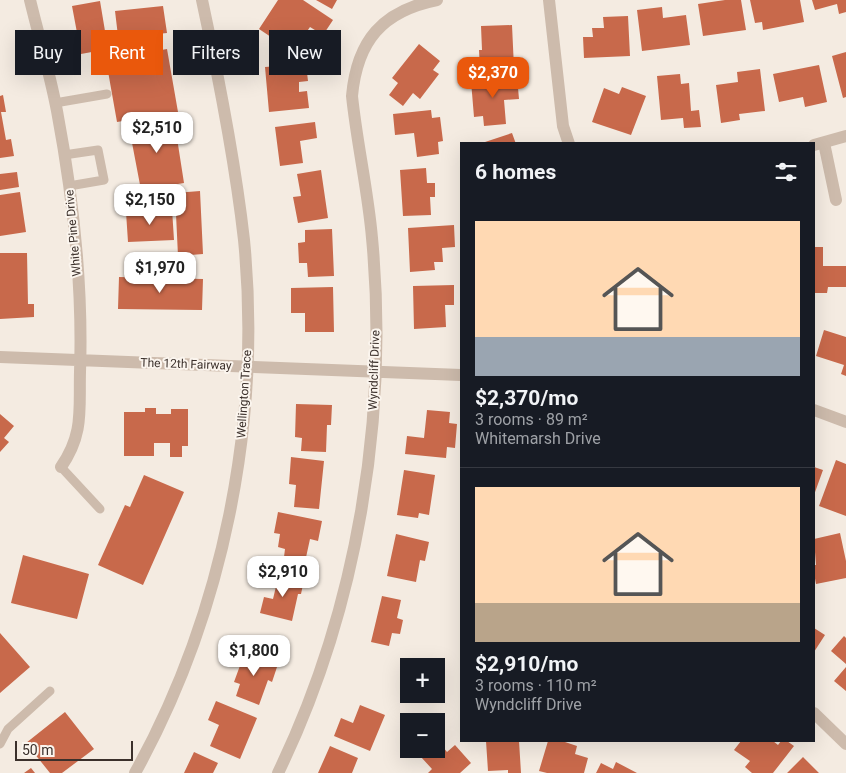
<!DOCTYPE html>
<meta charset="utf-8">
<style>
:root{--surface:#171b24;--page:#20242c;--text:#f1f3f6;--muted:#9ea1a6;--line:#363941;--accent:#ea580c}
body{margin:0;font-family:Roboto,sans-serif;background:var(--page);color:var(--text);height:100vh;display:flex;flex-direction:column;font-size:19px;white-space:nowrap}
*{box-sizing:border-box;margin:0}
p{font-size:16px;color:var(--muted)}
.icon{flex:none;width:28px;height:28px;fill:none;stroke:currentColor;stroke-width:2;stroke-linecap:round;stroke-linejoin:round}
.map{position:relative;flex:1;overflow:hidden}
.side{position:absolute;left:460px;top:142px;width:355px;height:600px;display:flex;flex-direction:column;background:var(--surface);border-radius:0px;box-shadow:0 5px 20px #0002}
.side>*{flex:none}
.hud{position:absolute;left:15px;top:30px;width:370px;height:45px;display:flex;gap:10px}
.buttons{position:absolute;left:400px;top:658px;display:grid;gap:10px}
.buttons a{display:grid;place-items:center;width:45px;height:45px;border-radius:0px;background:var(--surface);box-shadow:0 5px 20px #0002;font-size:25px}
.scale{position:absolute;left:15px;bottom:12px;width:118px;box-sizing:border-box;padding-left:5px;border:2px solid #3b302b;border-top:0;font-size:14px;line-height:18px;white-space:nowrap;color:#3b302b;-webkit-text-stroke:4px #fbf5ee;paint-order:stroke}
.price{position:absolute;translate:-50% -42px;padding:0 11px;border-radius:10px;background:#fff;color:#222;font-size:16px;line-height:32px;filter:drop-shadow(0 1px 2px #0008)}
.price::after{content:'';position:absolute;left:50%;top:30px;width:15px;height:11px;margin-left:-8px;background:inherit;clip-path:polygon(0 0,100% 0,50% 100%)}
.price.selected{background:var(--accent);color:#fff}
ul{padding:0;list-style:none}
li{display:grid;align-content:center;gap:10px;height:265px;padding:0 15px}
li+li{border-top:1px solid var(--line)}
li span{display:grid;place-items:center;height:155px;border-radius:0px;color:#555}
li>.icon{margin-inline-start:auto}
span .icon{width:90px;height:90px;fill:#fffc;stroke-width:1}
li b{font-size:21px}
h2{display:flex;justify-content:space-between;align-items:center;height:60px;padding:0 15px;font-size:21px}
.chip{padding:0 18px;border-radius:0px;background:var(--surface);box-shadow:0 5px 20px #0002;font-size:18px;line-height:45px}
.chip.selected{background:var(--accent);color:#fff}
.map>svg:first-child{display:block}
.building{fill:#c8694b}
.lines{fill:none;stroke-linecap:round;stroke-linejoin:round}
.service{stroke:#cdbbac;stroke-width:9}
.minor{stroke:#cdbbac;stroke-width:12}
.tertiary{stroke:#cdbbac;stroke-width:12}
.labels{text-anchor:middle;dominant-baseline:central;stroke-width:4;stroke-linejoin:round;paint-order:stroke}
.street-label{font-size:12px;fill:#3b302b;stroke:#fbf5ee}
</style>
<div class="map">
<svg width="846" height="773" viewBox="0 0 846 773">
<rect width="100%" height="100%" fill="#f4ebe1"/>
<path class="building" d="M278,0h25l30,20 -10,15 -13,-8 -9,13 5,4 -8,11 -39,-26z
M316,0h21l-5,9z
M725,0h16l5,30 -43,6 -5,-32z
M750,0h50l4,22 -41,8 -1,-8 -7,1z
M812,0h34v12l-7,2 -2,-10 -22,6z
M100,1l8,48 -27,5 -9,-48z
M163,6l4,27 -39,4v-2l-10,1 -3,-25z
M662,7l1,11 23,-3 4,30 -48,6 -5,-41z
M628,16l2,40 -46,2 -1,-21h10l-1,-9h12l-1,-11z
M512,25l2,43 -34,2 -1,-20h3l-1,-24z
M419,44l21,17 -7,9 6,4 -19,25 -7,-6 -10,13 -14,-11 9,-12 -6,-5z
M167,49l11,63 -61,10 -11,-62z
M846,52v45l-3,1 -11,-42z
M306,64l2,17 -9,1v10l8,-1 2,17 -40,4 -4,-45z
M819,65l8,37 -22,5 -2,-10 -24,5 -6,-28z
M760,69l5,42 -26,3 1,6 -19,3 -5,-38 22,-3 -1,-10z
M680,74l1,10 8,-1 2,28 8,-1 2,17 -17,1 -1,-10 -22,2 -4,-44z
M517,77l2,22 -15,1 2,24 -22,2 -1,-10 -9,1 -3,-36z
M622,87l24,9 -15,39 -39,-13 12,-34 15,6z
M3,95l3,17h-5l5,28 5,-1 3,17 -14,2v-62z
M431,110l1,8 8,-1 3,24 -5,1 1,12 -22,3 -3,-24 -19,2 -2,-21z
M174,119l10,64 -43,7 -12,-63z
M315,122l2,16 -17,3 3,22 -23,3 -5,-39z
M512,133l4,11h-31v-2z
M426,168l1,15h8v14h-5l1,18 -28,1 -3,-46z
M321,170l7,48 -30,5 -5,-26 8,-1 -4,-22z
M17,172l2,15 -19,3v-16z
M200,191l3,63 -25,2 -3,-63z
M20,192l6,40 -26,4v-41z
M172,209l2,31 -46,2 -2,-30z
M454,225l1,22 -13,1 1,14h-9l1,8 -25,2 -2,-44z
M332,229l2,47 -26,1 -1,-14h-8l-1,-20 7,-1v-12z
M814,247h9v19h23v21h-18l-1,6h-13z
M0,253h27l1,51h6v13l-34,2z
M119,277l84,2 -1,31 -84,-1z
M454,285v20h-9l1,22 -32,2 -1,-43z
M333,287l1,45h-29v-19h-14v-25z
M824,330l22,7v39l-5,-2 3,-9 -28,-9z
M296,404l36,1 -1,20h-4l-1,27 -25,-1 1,-13 -7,-1z
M145,408h11v6h15v-5h17v37h-6v11h-12v-14h-16v13h-30v-44h21z
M427,410l23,2 -1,11 8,1 -2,24 -8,-1 -1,11 -41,-4 2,-18 17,2z
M0,414l14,12 -10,12 5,4 -9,10z
M291,457l33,4 -5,48 -25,-2 2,-22 -7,-1z
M836,460l10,4v52l-27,-10z
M814,467l9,3 -9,25z
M404,470l31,5 -6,40 -10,-2 -1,5 -21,-3z
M144,475l40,17 -41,93 -45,-20 27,-60 5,2z
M278,512l44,9 -4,20 -8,-2 -5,23 -21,-5 1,-8 -7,-2 2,-13 -6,-1z
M840,533l6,28v17l-30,6 -2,-11v-8h2l-2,-26z
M396,534l33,8 -4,19 -5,-1 -4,22 -29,-6z
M23,555l66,19 -12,45 -66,-16z
M279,574l25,6 -3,14h-3l-6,27 -32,-8 4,-16 9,2z
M382,596l19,4 -4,18 6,2 -3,14 -8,-1 -3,13 -18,-4z
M814,628l11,7 -11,17z
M0,633l30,34 -30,26z
M844,636l2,2v26l-15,-13z
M245,652l33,12 -6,18 -4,-2 -9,25 -23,-9 4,-12 -6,-2z
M846,667v24l-12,-10z
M216,701l41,17 -17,41 -30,-13 9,-21 -11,-5z
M360,705l25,10 -15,36 -36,-15 7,-18 12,5z
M65,712l29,37 -32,24h-12l-24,-30z
M438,741l9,11 8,-7 16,18 -11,10h-32l4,-4 -11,-12 9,-8h6z
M486,741h33l2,32h-13v-3l-20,1z
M548,741h14l15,5 -2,8 13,4 -4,15h-37l-8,-2z
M741,741h32l5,4 3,-4h6l7,5 -21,27h-21l-7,-6 5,-6 -16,-11z
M330,746l28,12 -6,15h-34z
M194,752l24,11 -5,10h-29z
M803,757l16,16h-32z
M616,762l21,11h-41l5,-10 12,6z
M31,768l4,5h-11z"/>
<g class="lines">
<path class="service" d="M55,103l52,-9
M64,155l34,-5 6,30 -35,6
M61,467l39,42
M0,744l8,-15 42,-38"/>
<path class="minor" d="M30,0c9,37 20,74 27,111 16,85 26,174 23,261 -1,38 4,62 -19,95
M549,0l14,126 6,18
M824,143l12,57
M814,145l32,-9
M0,357l461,18
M814,410l32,12
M814,713l32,31
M278,773c79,-163 111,-355 94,-535 -4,-47 -15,-94 -20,-142 5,-55 30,-85 85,-96"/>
<path class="tertiary" d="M135,773c88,-159 127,-351 109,-533 -9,-80 -25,-161 -42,-240"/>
</g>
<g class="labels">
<g class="street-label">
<text transform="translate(73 233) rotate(-95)">White Pine Drive</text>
<text transform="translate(186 364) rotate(2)">The 12th Fairway</text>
<text transform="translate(374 370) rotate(-88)">Wyndcliff Drive</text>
<text transform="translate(244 394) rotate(-86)">Wellington Trace</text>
</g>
</g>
</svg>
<div class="buttons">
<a>+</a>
<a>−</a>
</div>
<div class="scale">50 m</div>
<b class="price selected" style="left:493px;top:99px">$2,370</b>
<b class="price" style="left:157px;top:154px">$2,510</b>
<b class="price" style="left:150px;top:226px">$2,150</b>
<b class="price" style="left:160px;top:294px">$1,970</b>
<b class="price" style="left:283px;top:598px">$2,910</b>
<b class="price" style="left:254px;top:677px">$1,800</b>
<div class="hud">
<a class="chip">Buy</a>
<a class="chip selected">Rent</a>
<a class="chip">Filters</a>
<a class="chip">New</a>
</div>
<section class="side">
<h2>6 homes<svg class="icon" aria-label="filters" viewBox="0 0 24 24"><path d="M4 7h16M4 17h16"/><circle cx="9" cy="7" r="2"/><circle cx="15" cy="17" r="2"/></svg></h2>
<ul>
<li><span style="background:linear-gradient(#ffd9b3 75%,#9aa5b1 0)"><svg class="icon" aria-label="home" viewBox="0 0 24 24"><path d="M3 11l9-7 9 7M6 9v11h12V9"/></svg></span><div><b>$2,370/mo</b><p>3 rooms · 89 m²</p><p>Whitemarsh Drive</p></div></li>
<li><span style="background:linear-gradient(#ffd9b3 75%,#b9a48a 0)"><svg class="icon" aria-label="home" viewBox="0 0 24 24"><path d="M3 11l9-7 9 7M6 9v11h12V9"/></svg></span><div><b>$2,910/mo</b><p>3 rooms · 110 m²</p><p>Wyndcliff Drive</p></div></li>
</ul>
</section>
</div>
